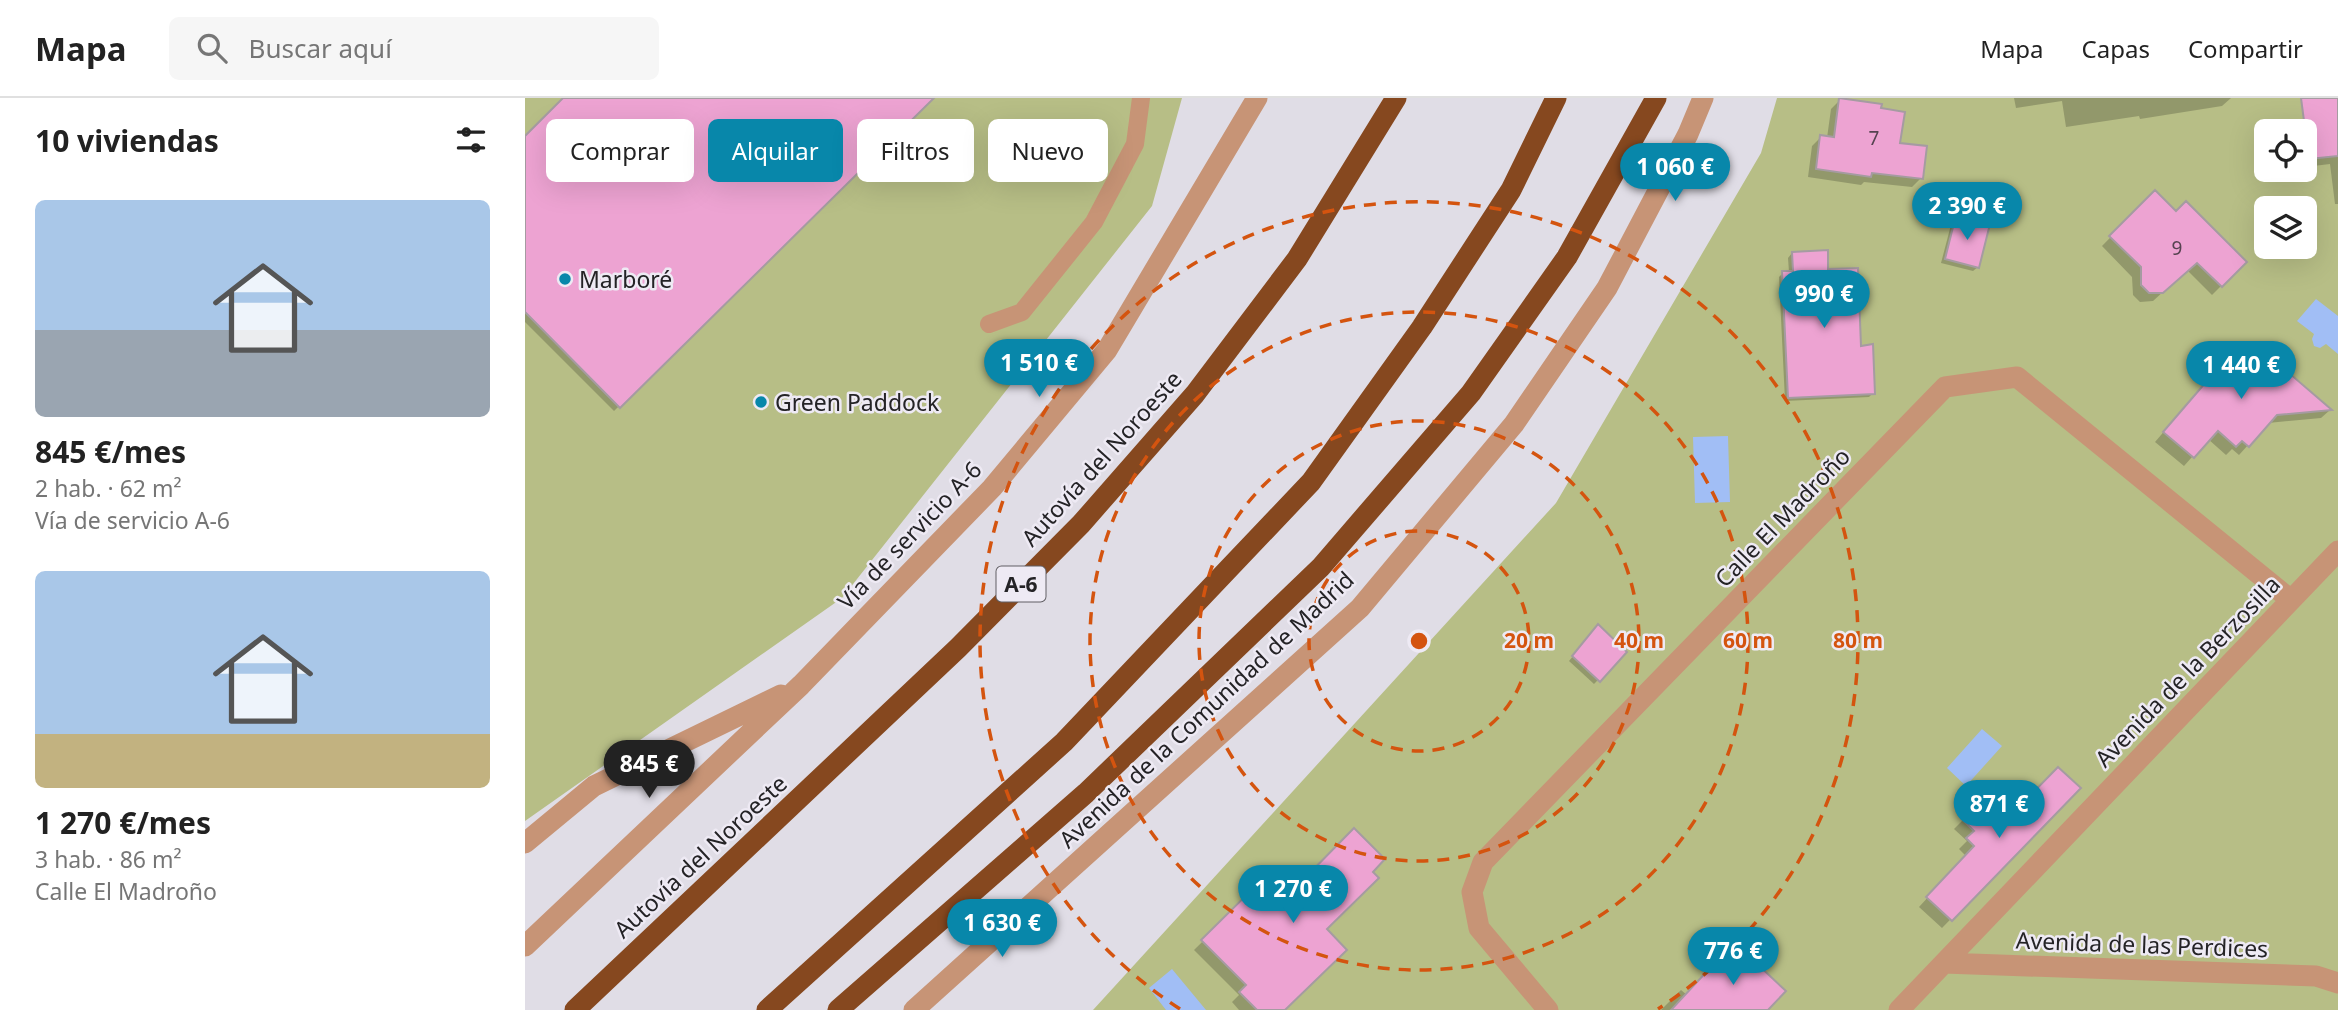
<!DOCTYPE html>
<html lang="es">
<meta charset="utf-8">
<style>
:root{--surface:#fff;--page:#f6f6f6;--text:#222;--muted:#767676;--line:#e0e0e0;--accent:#0887aa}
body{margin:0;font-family:"Noto Sans",sans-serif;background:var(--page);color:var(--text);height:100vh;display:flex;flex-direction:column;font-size:26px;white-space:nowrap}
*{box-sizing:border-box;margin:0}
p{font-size:23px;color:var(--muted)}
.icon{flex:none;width:38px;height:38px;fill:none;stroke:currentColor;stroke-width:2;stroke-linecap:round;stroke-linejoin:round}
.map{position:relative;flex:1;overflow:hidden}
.details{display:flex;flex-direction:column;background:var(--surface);width:525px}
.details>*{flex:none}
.banner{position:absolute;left:21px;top:21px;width:665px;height:63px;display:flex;gap:14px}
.buttons{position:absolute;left:1729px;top:21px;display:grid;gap:14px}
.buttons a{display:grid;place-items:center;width:63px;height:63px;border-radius:10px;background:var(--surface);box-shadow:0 7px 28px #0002;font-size:35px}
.price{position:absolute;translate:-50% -60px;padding:0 16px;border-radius:24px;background:var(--accent);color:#fff;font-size:23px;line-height:46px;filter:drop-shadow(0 2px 4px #0008)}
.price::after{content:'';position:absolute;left:50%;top:42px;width:21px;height:16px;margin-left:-10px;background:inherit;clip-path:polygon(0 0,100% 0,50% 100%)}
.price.selected{background:#222;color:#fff}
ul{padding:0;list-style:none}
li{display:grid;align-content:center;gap:14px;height:371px;padding:0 35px}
li span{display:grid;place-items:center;height:217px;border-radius:10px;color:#555}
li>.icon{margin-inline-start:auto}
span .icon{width:126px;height:126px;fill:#fffc;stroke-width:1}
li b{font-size:30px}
h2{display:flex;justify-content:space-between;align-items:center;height:84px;padding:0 35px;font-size:30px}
.tag{padding:0 24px;border-radius:10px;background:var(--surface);box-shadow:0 7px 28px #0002;font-size:24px;line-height:63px}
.tag.selected{background:var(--accent);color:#fff}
header{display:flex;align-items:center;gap:42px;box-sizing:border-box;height:98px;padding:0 35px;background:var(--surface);border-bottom:2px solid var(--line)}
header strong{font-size:33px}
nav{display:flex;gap:38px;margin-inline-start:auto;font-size:24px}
.search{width:490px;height:63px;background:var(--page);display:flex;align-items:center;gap:18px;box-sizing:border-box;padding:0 24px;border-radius:10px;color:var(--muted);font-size:26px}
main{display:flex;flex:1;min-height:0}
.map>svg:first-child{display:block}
.green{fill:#b7be86;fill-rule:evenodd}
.water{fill:#a1bef5}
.shadow{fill:#0003}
.building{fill:#eda3d2;stroke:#a59ba1;stroke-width:2}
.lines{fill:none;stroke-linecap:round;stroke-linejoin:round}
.service{stroke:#c79476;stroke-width:18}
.minor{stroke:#c79476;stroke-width:21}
.motorway{stroke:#86481f;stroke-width:21}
.ring{fill:none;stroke:#d4540f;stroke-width:3.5;stroke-dasharray:12 9}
.poi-dot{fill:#0887aa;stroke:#eeeaf4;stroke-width:2.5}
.labels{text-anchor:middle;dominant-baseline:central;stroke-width:5;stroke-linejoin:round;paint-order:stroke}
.number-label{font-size:19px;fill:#564351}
.shield{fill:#eeeaf4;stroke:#615f64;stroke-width:2}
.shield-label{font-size:21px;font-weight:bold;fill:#242326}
.poi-label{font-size:23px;fill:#242326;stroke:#eeeaf4;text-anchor:start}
.street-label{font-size:23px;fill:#242326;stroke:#eeeaf4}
.centre{fill:#d4540f;stroke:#eeeaf4;stroke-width:3.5}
.ring-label{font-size:21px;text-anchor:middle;font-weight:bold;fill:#d4540f;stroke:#eeeaf4;stroke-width:5;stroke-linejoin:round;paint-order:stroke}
</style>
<header>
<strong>Mapa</strong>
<div class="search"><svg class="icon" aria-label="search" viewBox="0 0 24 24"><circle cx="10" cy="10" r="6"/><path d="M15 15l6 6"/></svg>Buscar aquí</div>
<nav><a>Mapa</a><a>Capas</a><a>Compartir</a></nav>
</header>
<main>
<section class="details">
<h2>10 viviendas<svg class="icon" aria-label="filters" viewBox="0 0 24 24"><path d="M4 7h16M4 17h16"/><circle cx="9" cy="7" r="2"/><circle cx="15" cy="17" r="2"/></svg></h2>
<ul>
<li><span style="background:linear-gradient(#a9c7e8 60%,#9aa5b1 0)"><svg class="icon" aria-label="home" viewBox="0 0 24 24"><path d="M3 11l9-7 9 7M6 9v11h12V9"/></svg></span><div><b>845 €/mes</b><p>2 hab. · 62 m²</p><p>Vía de servicio A-6</p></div></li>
<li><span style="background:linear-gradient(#a9c7e8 75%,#c2b280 0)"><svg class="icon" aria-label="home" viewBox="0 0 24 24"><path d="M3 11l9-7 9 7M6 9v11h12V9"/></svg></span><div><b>1 270 €/mes</b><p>3 hab. · 86 m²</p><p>Calle El Madroño</p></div></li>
</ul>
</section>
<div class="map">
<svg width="1813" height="912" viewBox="0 0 1813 912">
<rect width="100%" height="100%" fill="#e0dde6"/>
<path class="green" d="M0,0h657l-30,108 -310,392 -317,223z
M1252,0h561v912h-1245l463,-507 205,-350zM1741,33h39v39h-39zM1741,110h39v39h-39z"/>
<path class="water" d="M1791,201l22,17v38l-12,-10 -6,4 -6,-2 -2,-7 2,-5 -17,-13z
M1203,338l2,66 -35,1 -2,-66z
M1457,631l20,17 -36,40 -19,-18z
M647,871l34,41h-40l-17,-22z"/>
<path class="shadow" d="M41,0h365l-317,313 -89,-89v-184z
M1489,0h217l-9,8 -82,13 -1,-3 -73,11 -4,-26 -46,7z
M1315,2l58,44 23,34 -9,9 -48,-5 -3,3 -53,-8 4,-31 9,-9 6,1 4,-29z
M1813,24v82h-3l-5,-40 -25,3v-36h-5l5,-5z
M1630,94l21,21 69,49 -33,33 -25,-25 -34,31 -13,1 -7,-7 -1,-18 -30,-31z
M1431,119l22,50 -5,4 -32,-8 11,-42z
M1267,155l35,17 33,77 13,46 -4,4 -84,4 -6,-124 4,-4 6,-1 -1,-14z
M1703,259l45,5 57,48 -9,8 -53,5 -29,32 -7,-6 -6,6 -18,-16 -24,27 -29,-24z
M1069,533l31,21 -31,32 -25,-23z
M1554,690l-137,140 -23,-21 47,-51 -7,-7 8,-8 -13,-12 39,-39 23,22z
M750,772l49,59 -41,81h-44l-7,-8 7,-7 -45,-45z
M1204,864l36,48h-104l20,-20 6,5z"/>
<path class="building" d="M38,0h371l-314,310 -95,-96v-176z
M1314,0l43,6 -1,4 24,4 -5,31 27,3 -4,33 -51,-6 -1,4 -55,-8 4,-34 14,2z
M1776,0h37v58l-29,3z
M1630,92l21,21 10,-10 61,61 -25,25 -25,-24 -34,30h-14l-8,-8v-18l-32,-31z
M1431,117l34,9 -11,44 -34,-9z
M1303,152v19l30,-1 3,78 12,-2 2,50 -87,4 -6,-127h11l-1,-19z
M1748,245l2,18 57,49 -55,5 -28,32 -7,-6 -6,6 -18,-16 -24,27 -31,-26 74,-86z
M1073,526l29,28 -27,30 -28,-26z
M1533,669l23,21 -129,133 -26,-24 48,-51 -8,-8 8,-7 -12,-12 31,-31 23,22z
M829,730l31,31 -12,13 6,6 -52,51 20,21 -62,60h-28l-18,-18 7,-7 -45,-45 74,-73 21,20z
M1215,850l46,43 -18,19h-97l52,-56 6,6z"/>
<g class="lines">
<path class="service" d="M464,226l33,-12 72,-90 41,-78 6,-46"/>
<path class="minor" d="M0,745l69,-57 187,-91
M0,848l276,-261 191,-197 115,-138 150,-252
M1419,865l372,13 22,7
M389,912l446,-402 154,-184 93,-136 81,-154 15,-36
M1023,912l-69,-82 -7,-36 11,-30 462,-475 72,-10 274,223
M1374,912l439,-459"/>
<path class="motorway" d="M50,912l383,-362 123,-124 114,-130 102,-135 99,-161
M242,912l297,-268 247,-260 111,-155 89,-137 45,-92
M313,912l248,-217 235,-226 150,-174 96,-136 89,-159"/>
</g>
<g class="ring">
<circle cx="894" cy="543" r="110"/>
<circle cx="894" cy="543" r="220"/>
<circle cx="894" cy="543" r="329"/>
<path d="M655 911A439 439 0 1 1 1133 911"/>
</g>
<g class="poi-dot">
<circle cx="40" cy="181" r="7"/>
<circle cx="236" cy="304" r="7"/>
</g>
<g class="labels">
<g class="number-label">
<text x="1349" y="40">7</text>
<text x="1652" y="150">9</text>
</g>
<rect class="shield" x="471.5" y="468.5" width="49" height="35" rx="5"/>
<g class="shield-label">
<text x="496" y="486">A-6</text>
</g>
<g class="poi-label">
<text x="54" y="181">Marboré</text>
<text x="250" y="304">Green Paddock</text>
</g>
<g class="street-label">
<text transform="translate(576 360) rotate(-48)">Autovía del Noroeste</text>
<text transform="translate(1257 419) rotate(-46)">Calle El Madroño</text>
<text transform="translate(384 437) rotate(-46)">Vía de servicio A-6</text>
<text transform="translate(1662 573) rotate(-46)">Avenida de la Berzosilla</text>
<text transform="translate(681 611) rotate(-43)">Avenida de la Comunidad de Madrid</text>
<text transform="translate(175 758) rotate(-43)">Autovía del Noroeste</text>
<text transform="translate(1617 846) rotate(2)">Avenida de las Perdices</text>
</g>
</g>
<circle cx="894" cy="543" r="10" class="centre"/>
<g class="ring-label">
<text x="1004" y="550">20 m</text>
<text x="1114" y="550">40 m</text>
<text x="1223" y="550">60 m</text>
<text x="1333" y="550">80 m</text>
</g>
</svg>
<div class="buttons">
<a><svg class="icon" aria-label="locate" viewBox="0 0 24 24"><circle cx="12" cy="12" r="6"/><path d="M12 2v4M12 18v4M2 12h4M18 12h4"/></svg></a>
<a><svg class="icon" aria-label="layers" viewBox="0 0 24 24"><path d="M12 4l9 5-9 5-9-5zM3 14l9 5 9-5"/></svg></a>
</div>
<b class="price" style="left:1150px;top:105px">1 060 €</b>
<b class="price" style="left:1442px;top:144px">2 390 €</b>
<b class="price" style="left:1299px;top:232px">990 €</b>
<b class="price" style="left:514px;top:301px">1 510 €</b>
<b class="price" style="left:1716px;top:303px">1 440 €</b>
<b class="price selected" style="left:124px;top:702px">845 €</b>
<b class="price" style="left:1474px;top:742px">871 €</b>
<b class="price" style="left:768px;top:827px">1 270 €</b>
<b class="price" style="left:477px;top:861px">1 630 €</b>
<b class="price" style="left:1208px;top:889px">776 €</b>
<div class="banner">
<a class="tag">Comprar</a>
<a class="tag selected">Alquilar</a>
<a class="tag">Filtros</a>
<a class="tag">Nuevo</a>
</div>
</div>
</main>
